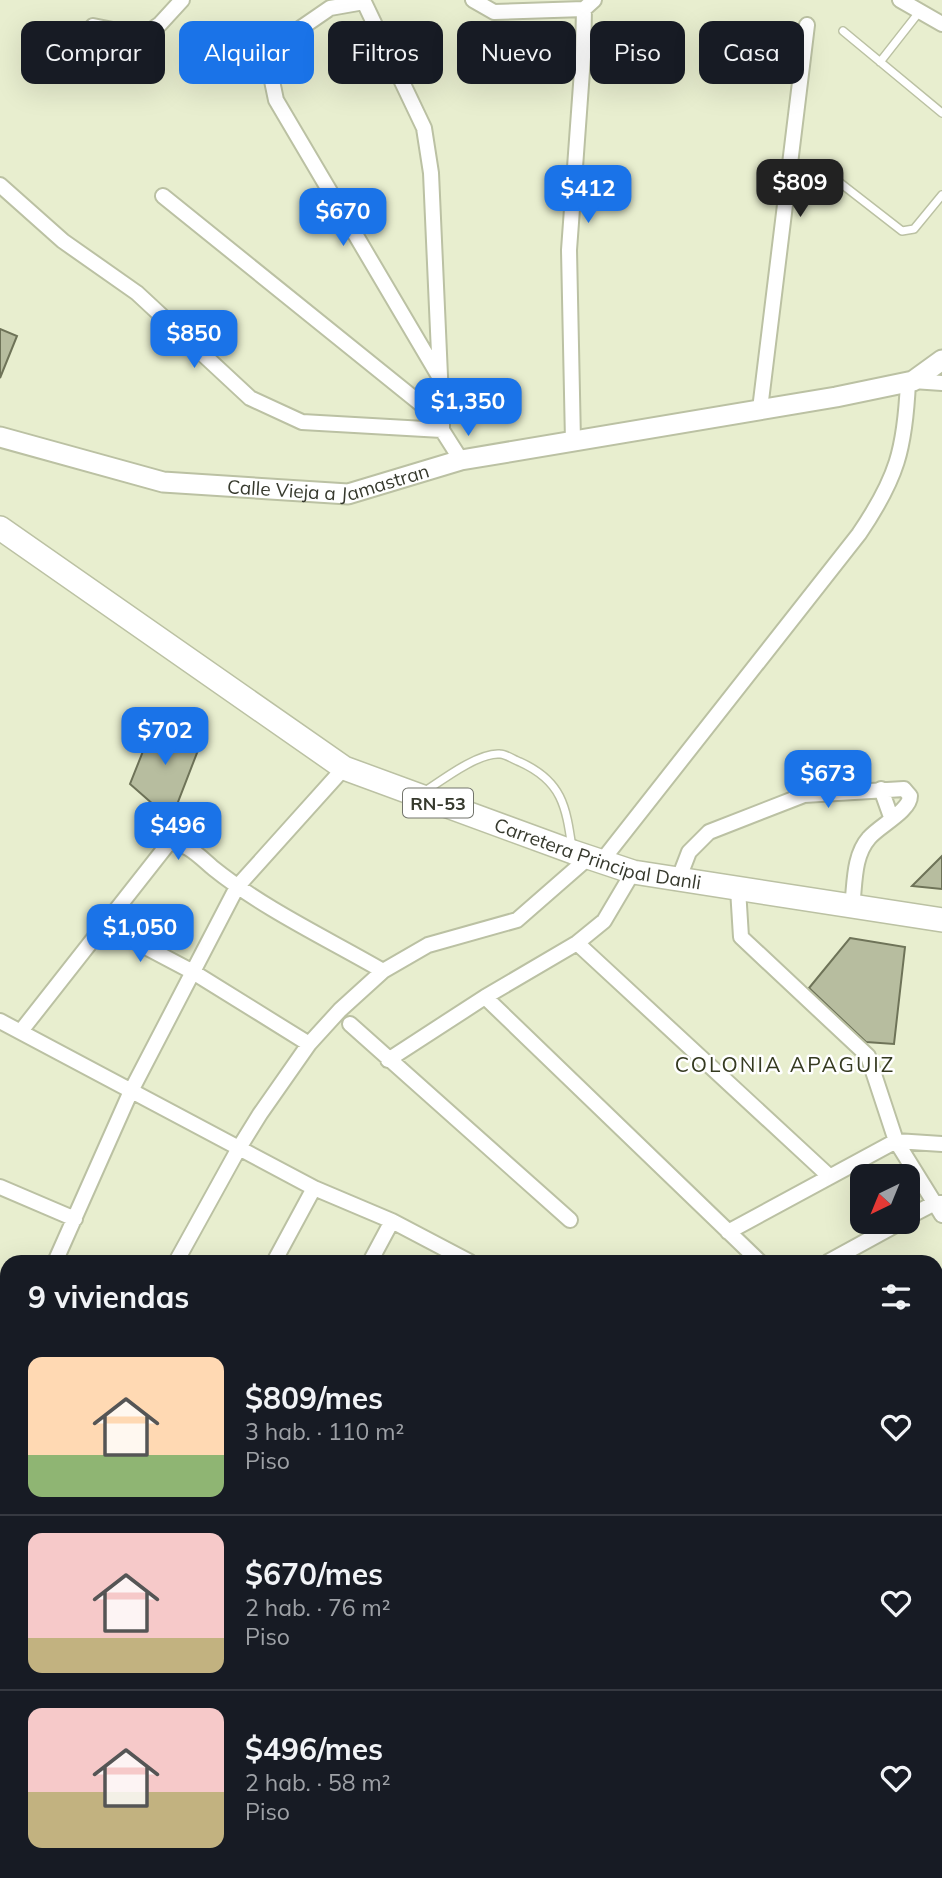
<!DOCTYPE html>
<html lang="es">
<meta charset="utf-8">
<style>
:root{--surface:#171b24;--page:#242831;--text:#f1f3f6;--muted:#9ea1a6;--line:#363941;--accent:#1a73e8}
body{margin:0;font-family:Mulish,sans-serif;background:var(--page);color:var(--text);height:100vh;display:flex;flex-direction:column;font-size:26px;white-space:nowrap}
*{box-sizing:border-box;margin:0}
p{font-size:23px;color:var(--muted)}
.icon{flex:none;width:38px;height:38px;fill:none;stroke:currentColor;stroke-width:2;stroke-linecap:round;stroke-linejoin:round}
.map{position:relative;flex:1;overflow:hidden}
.sheet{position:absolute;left:0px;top:1255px;width:943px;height:625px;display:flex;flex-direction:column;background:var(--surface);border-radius:21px 21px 0 0;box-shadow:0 7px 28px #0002}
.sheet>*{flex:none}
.top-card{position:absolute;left:21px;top:21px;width:901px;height:63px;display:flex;gap:14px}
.needle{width:46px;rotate:223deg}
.tools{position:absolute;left:850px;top:1164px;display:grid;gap:14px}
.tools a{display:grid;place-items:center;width:70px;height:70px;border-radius:14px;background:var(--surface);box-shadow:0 7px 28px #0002;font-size:35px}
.price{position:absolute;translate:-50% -60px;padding:0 16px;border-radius:14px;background:var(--accent);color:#fff;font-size:23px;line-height:46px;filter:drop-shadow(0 2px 4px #0008)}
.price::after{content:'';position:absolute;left:50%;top:42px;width:21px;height:16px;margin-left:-10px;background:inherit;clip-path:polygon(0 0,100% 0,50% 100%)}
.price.current{background:#222;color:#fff}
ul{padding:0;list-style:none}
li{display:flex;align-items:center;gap:21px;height:175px;padding:0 28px}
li+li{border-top:2px solid var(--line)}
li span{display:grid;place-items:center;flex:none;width:196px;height:140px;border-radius:14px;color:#555}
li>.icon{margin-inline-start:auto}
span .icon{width:84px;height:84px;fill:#fffc;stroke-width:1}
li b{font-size:30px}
h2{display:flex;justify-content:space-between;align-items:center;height:84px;padding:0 28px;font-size:30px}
.chip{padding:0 24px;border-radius:14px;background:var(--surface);box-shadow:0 7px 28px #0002;font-size:24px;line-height:63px}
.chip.current{background:var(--accent);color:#fff}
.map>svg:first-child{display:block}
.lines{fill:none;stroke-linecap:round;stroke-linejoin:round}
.river{stroke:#99a652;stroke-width:28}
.building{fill:#b7bd9f;stroke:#6e7358;stroke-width:2}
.lane-casing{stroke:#bbc1a3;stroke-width:10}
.street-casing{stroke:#bbc1a3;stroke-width:18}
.secondary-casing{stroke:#bbc1a3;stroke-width:23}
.primary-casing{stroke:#bbc1a3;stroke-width:26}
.lane{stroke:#fff;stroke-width:7}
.street{stroke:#fff;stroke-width:14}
.secondary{stroke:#fff;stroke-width:19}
.primary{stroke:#fff;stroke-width:23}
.labels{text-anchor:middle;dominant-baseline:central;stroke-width:5;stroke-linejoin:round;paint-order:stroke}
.shield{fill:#fff;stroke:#72746c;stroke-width:2}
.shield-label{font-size:18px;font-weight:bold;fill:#36392d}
.street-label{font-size:19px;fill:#36392d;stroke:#fff}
.neighbourhood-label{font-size:21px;letter-spacing:2px;fill:#353a20;stroke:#fff}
</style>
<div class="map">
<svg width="942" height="1878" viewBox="0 0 942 1878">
<rect width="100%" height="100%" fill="#e8eecf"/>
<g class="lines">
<path class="river" d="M936,1437l6,-5
M80,1878l5,-6"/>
</g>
<path class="building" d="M0,329l17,7 -17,42z
M155,721l47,19 -31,80 -41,-36z
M942,856v33l-30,-3z
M850,938l55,9 -11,97 -28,-2 -57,-54z"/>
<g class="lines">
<g class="lane-casing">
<path id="lane" d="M843,31l99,82
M880,62l40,-51
M830,175l72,56 12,-2 28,-34
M424,792c18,-12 55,-40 76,-38 6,0 14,6 20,8 42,19 46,44 52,86"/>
</g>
<g class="street-casing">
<path id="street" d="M473,0l21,12 90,-3
M900,0l42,24
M93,26l50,10 17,-12 22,-24
M0,185l63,56 74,52 113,105 52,24 140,8
M163,196l279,225
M440,378l-164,-278 -10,-48 64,-44 34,-6 60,126 7,45 11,248v9l19,30
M913,381l29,2
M760,409l47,-384
M573,441l-4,-191 14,-193 1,-48 10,-9
M881,789l10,28
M601,862l258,-328c38,-56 46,-85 49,-152
M679,878l10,-26 20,-20 95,-37 100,-6 6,7c0,15 -31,30 -41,42 -16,18 -14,47 -17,69
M738,889l3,48 127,119 28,85 46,74
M104,925l89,47 116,72
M577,943l252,233
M485,997l275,265
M0,1021l314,167 78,33 78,41
M350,1024l220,196
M21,1031l147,-187c17,-4 32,13 45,24 51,41 113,70 170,103
M388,1060l97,-63 92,-54 27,-22 29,-49
M0,1187l75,32
M908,1217l27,-14h7
M728,1232l168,-91 46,3
M55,1262l76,-171 106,-204 107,-119
M176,1262l63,-114 21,-34 49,-70 31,-34 43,-39 45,-26 89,-25 71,-62
M274,1262l40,-74
M370,1262l22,-41
M828,1262l73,-40
M936,1305l6,-3
M0,1379l7,-15
M0,1491l7,-8
M936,1535l6,3
M0,1591l7,-14
M936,1625l6,-3
M0,1650l7,3
M936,1727l6,2
M936,1797l6,-15"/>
</g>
<g class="secondary-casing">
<g id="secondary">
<path id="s1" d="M0,437l163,45 185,12 113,-34 375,-63 77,-16 29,-21"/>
</g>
</g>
<g class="primary-casing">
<g id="primary">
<path id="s2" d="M0,528l344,240 229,84 60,20 309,48"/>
</g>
</g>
<use href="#lane" class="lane"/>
<use href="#street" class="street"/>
<use href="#secondary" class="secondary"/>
<use href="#primary" class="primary"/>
</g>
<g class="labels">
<rect class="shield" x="403" y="788.5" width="70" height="29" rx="5"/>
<g class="shield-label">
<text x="438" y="803">RN-53</text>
</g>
<g class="street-label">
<text stroke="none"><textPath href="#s1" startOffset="336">Calle Vieja a Jamastran</textPath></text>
<text stroke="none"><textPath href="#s2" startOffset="688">Carretera Principal Danli</textPath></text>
</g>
<g class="neighbourhood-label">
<text x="785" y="1064">COLONIA APAGUIZ</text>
</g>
</g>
</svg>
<div class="tools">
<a><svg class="needle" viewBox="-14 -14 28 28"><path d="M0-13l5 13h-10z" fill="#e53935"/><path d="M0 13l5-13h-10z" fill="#9ea1a6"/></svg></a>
</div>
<b class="price current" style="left:800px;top:219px">$809</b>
<b class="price" style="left:588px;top:225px">$412</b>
<b class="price" style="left:343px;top:248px">$670</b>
<b class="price" style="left:194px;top:370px">$850</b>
<b class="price" style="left:468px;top:438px">$1,350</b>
<b class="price" style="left:165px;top:767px">$702</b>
<b class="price" style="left:828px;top:810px">$673</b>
<b class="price" style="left:178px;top:862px">$496</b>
<b class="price" style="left:140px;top:964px">$1,050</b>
<div class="top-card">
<a class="chip">Comprar</a>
<a class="chip current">Alquilar</a>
<a class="chip">Filtros</a>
<a class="chip">Nuevo</a>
<a class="chip">Piso</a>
<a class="chip">Casa</a>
</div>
<section class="sheet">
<h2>9 viviendas<svg class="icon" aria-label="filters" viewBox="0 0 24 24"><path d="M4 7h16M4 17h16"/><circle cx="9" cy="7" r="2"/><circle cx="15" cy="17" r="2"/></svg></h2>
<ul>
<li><span style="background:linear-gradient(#ffd9b3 70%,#8fb573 0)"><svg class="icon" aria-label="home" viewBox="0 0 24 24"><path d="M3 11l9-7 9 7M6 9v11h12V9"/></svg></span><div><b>$809/mes</b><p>3 hab. · 110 m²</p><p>Piso</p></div><svg class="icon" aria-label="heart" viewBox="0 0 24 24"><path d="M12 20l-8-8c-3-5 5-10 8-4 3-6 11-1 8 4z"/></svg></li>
<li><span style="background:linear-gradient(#f6c9c9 75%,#c2b280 0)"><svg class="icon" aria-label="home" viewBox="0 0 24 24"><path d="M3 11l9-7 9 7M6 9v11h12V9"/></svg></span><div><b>$670/mes</b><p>2 hab. · 76 m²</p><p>Piso</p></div><svg class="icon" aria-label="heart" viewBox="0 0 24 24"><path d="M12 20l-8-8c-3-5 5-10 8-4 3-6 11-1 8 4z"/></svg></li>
<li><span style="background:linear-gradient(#f6c9c9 60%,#c2b280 0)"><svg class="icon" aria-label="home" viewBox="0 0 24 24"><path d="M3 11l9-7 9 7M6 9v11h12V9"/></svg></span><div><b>$496/mes</b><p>2 hab. · 58 m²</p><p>Piso</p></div><svg class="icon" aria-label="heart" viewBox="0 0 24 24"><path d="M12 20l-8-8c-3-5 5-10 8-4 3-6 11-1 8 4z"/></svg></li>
</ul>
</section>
</div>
